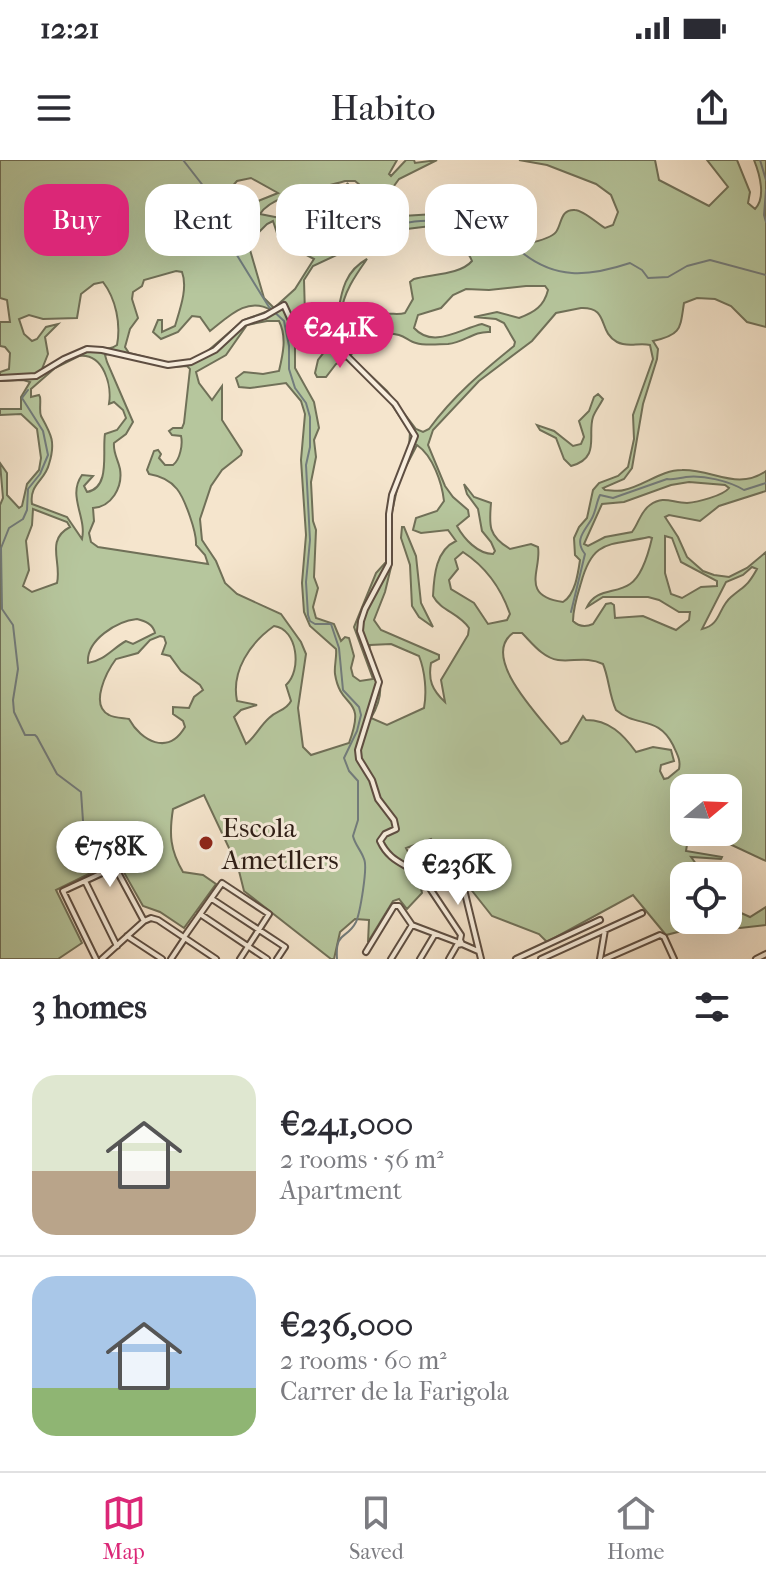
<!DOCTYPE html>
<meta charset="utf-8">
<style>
:root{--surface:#fff;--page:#f7f7f7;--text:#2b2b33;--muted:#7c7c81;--line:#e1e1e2;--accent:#db2777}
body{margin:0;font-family:"IM FELL French Canon",serif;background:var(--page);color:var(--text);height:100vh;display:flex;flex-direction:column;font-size:30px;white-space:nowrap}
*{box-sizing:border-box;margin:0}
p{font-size:26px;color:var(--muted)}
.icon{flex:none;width:44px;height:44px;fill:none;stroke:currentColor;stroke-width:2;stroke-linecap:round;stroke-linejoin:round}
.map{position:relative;height:799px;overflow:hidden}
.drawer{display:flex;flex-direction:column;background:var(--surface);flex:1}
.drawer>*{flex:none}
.guide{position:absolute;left:24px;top:24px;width:718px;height:72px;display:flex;gap:16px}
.needle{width:52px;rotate:71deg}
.tools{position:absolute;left:670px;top:614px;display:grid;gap:16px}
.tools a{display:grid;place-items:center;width:72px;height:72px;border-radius:16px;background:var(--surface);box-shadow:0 8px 32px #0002;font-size:40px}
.price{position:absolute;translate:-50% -68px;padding:0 18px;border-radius:28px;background:#fff;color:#222;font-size:26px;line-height:52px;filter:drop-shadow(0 2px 4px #0008)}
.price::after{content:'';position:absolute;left:50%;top:48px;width:24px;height:18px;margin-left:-12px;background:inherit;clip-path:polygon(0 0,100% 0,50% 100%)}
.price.current{background:var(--accent);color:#fff}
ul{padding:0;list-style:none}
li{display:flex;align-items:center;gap:24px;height:200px;padding:0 32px}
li+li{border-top:2px solid var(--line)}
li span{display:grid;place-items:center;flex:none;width:224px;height:160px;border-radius:24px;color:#555}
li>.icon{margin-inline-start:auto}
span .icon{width:96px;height:96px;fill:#fffc;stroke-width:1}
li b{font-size:34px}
h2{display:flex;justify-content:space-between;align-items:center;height:96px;padding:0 32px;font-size:34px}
.chip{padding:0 28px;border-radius:24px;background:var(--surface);box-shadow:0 8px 32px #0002;font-size:28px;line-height:72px}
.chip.current{background:var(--accent);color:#fff}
.status{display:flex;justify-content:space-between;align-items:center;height:56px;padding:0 40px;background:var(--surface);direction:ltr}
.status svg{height:22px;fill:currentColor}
header{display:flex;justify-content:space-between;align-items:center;height:104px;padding:0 32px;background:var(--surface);font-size:36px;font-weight:600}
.menu{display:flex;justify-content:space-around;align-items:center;height:112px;border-top:2px solid var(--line);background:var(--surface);font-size:22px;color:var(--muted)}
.menu a{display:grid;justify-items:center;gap:4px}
.menu .current{color:var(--accent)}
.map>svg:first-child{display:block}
.green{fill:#b6c69d;stroke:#707058;stroke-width:2;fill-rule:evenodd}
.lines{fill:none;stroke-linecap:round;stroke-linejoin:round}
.stream{stroke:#727c7c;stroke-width:2}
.minor-casing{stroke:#5e4e42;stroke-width:8}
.minor{stroke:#f8eede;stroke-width:4}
.poi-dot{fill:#8f2418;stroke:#f8eede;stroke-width:3}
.labels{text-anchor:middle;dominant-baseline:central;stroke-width:6;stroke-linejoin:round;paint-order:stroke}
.poi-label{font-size:28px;fill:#2b1b14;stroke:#f8eede;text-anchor:start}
</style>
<div class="status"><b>12:21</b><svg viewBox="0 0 49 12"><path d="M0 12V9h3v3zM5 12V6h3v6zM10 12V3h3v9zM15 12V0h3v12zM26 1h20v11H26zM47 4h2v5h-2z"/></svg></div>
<header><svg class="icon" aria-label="menu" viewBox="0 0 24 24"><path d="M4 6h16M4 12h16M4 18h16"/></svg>Habito<svg class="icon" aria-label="share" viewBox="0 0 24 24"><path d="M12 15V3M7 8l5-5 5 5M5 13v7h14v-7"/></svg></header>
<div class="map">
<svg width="766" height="799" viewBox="0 0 766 799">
<rect width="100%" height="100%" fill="#f5e5cd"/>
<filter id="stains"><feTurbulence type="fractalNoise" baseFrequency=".0025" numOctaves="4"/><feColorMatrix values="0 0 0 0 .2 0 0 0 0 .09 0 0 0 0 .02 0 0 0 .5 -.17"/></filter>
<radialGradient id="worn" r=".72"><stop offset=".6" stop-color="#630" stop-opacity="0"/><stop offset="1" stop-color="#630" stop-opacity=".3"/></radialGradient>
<path class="green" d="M0,0h397l-8,14 2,2 15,-16h8l1,3 22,-3 -38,19 -5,7 -16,39 24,-9 50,-3c15,8 27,28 45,33 11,3 52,-5 59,-14 6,-8 4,-23 19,-22 8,0 23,14 30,18l8,-3 5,-13 -7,-17 -15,-11 -49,-19 -28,-5h136l4,20 50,26 19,-19 -21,-27h30l13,32 -2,11 7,6c11,-11 5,-34 -1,-49h12v167l-19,-5 -16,-16 -16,-7 -18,-1 -13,5c-4,25 -2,32 -31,38l5,8 -1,10 -14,45 -11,64 -8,11 -21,9 2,2c6,0 13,2 19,0 20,-4 37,-20 58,-20 31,-1 55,21 84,1v20l-47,15 -19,15 -31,-6 -4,2 13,20 9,20 16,14 11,4 15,2 18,-9 19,-16v309l-62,-29h24v-44h-44v44h5l-3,19 36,6 -1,2 -30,-2 14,19h-21v44h44v-13l22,10 16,-10v18l-26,3 -14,-4 -21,1 -39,10 -33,-40 -86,47 -8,-8 -47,-18 -61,-77 -25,9 11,21 5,24 -15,16 -8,-10 -6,2 -25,41 1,-22 -14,-1 -15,13 -6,27h-3l-87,-68 -6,-24 -34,-72 -31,14c-4,25 -3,41 10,63l20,3 13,9 -32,44 -24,-16 -17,-6 -26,-46 -61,30 26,53 -24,16h-58v-454l3,-7 -3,-35 7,10v22l12,13 3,-2 5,-22 12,-14 2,-12 -4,-29 -16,-15 -21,1v-6h21v-12l9,-15 -7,-2 -23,1v-9l9,-3 1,-16 -5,-6 -5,-1v-24h10l-3,-22 -7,-2zM251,18l27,15 -25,10 -10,8 -12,-23 6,-7zM345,21h10l16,13 9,1 -2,13 -9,16 -25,-26 4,-15 -18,21 -21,4 -24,11 -25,-5c13,-21 61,-25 85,-33zM273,61l5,15 4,6 32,17 -19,30 -21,19 -10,-10 -16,-55 19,-19zM431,66c15,3 35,20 41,35 -12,14 -41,13 -58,18l-4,3 3,17 -8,14c-7,2 -13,0 -20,1 -18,2 -28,15 -44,0 2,-21 14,-38 26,-55 -33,18 -24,54 -37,83l-32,-17 7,-11 -1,-34 9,-14 30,-14 23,-18zM176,111l6,1c6,16 -2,37 -7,54l-13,6v-12h-4l-5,12 8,7 17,-7 14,-16 8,1 10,14c18,-14 37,-35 61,-21l-27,10 -41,35 -17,7h-21l-36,-9 -4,-6 5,-18 8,-11 -6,-19 1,-7 9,-6 2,-6zM103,122c13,17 18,42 14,63 -8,6 -15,2 -25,3 -19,2 -35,13 -50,21l6,-15 -3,-17 13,-13 -12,3 -9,12 -5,2 -8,-7 -5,-15 10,-4 14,4 34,-1 4,-24 13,-10zM526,126h19l3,4c-4,16 -13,22 -29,28l-22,-6 -23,5 22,2 8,4 11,19 -1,4c-31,25 -61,50 -85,83l-6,3 -7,-3 -29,-38 -37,-35c12,-15 29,-26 49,-21 7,2 11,7 17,8 9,3 23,1 32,1 16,-1 25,-13 42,-12v-5l-8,-3c-22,5 -49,25 -68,4l4,-13 23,-7 12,-13 13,-6 23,1zM581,148c29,-1 16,23 36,34 11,6 22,0 33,3l3,14 -20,56 1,24 -6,28 -10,9 -19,7 -6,7 -6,28 -8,9 -5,11 1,17 5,5c-2,14 -5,35 -17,42 -44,-6 -21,-33 -25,-55l-7,-3 -21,5c-22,-13 -21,-24 -19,-46l-17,-6 -10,-13 3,10 11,15 4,22 9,11 4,9 -2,3c-15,0 -29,-15 -36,-28l12,-10 -1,-6 -15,-13 -8,-11 -17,-41 5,-15 46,-49 53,-40 24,-28zM267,161h12c8,16 4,33 0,50l-16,3 -19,-2 -8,6 3,9 11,1 36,-5 15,18 4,13 -4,46 5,75 -4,48 2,29 6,14 26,23c1,8 -2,17 -1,25 6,38 32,20 14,69l-38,12 -8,-8 -5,-39 8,-54 -5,-12 -20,-28 -44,-20 -12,-11 -9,-22 -14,-21 -2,-21 11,-33 11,-16 19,-15 1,-4 -20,-31v-34l-10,14 -13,-17 -3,-11 30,-17 21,-30zM295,171l33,16 -10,13 -3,13 2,4h9l10,-13 10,-5 44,43 20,30 -1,15 -20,50 -3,65 -10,11 -22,54 19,52 -13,2 -7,-5 -2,-8 3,-12 -5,-18 -4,-1 -4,4 -7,-17 -18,-6 -3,-11 5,-19 -4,-11 2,-47 -3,-9 -2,-39 5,-25 -2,-17 5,-12 -5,-26 -19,-34zM108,194l64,13 15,-1 3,3 -6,54 -2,5h-9l-4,3 3,4 9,1c2,8 -1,24 -8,29h-8l-6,-7 2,-4 -3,-4 -4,1 -7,19 2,4c12,2 21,6 28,15 8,10 20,44 19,56l9,10 3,9 -110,-17 -7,-5 -2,-9 5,-12 -1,-13c18,-1 30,-20 27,-39 -2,-10 -7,-16 -6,-26l12,-9 7,-12 -26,-60 -2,-7zM79,196c25,-3 33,30 30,48l5,-2 9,8 3,8 -9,12 -12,4c-3,17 6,54 -18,58l-3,-6 9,-10 -11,-1c-15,21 5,42 0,64l-15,-22 -35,-13c-3,-20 13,-23 17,-40 7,-22 2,-30 -8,-48 -2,-5 0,-14 -1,-19l-1,-2 -8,2v-8l24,-21zM417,285c16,11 25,38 27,56l-7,10 -21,7 -3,12 8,3 27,-3 8,11c-20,9 -22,34 -23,55 8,15 26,17 36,32l-1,7 -27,45 4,22c-13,-12 -17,-22 -14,-39l8,-4v-4l-58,-25 -7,-10 11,-28 6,-25 1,-55 7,-32zM689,322l36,3 4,3c-6,8 -32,14 -42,15 -15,0 -23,-8 -37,2 -10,7 -11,18 -18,27l-27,5 -17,9 -4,-2 18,-40 22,-2 47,-17zM33,349l34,13 3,5c-25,13 -8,35 -13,56l-25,9 -9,-6 6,-16 -3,-29 6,-16zM665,376l7,2 9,24 36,19v5l-16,1 -19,11 -11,-4 -6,-21zM649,377l3,1c-3,13 -10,38 -22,46 -14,10 -34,4 -43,23l16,-10h45l11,3 20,12h11l-1,8 -13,10 -33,-14 -28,2 -1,-13 -3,-2 -5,1 -13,20c-7,3 -14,3 -20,-3 0,-13 4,-25 8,-38 12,-45 29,-37 68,-46zM463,392c23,15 38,36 47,62l-3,6 -19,4 -14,-21 -23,-14 -2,-9 9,-11 -3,-10zM752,407l5,2c-10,18 -12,16 -26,28 -13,11 -10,28 -29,32l24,-47 17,-7zM137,459c8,2 16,5 18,14l-22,11 -7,-3c-13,7 -22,20 -38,22 -2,-23 29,-42 49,-44zM274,466c24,3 28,45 12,59l5,16c-5,10 -14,9 -22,17 -9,8 -14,19 -23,26l-12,-27 7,-7 16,-5 -20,-4c-6,-30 13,-58 37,-75zM513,473h9c10,10 21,25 36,27 15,2 29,-4 45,4 6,14 6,31 13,46 21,18 42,5 57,35 4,9 8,15 6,24l-11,9 -4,1 -4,-8 1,-6 13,-4 -3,-11 -18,-3 -17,5c-13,-18 -27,-32 -50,-32l-3,-4 -15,25 -7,3c-16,-22 -83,-86 -48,-111zM160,476l4,1 2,6 -4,11 8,2 11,15 19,14 3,5 -9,7 -5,11 -16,-1v7l10,7 2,6c-17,29 -44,14 -56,-8 -6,-1 -15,-1 -20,-4 -20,-10 -2,-44 7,-56l22,-6 12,-13zM391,484l28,12c6,15 8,36 5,52l-37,17 -16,-7c17,-29 7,-39 -2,-69l1,-4z
M598,234l5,5c-3,6 -8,12 -10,18 -6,18 8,41 -22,49l-7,-7 -8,-21 -16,-8 -3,-5 17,6 19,15 8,-2 3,-7 -5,-16 10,-10 5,-14z
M402,367h2l12,29 5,47 12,24 -14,-10 -7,-11 -2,-41 -9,-27z"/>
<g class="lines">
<path class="stream" d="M183,0l32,41 12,38 32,52 10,16 15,14 5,25v23l6,19 11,15 4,14v30l-4,18 4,75 -4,42 2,33 2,6 5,3h16l8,24 4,42 16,17 2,8 -4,16 -13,27 5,13 9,10v39l-5,16c2,9 8,14 11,23 4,8 -4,54 -8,63 -9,18 -21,8 -19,37
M760,0l6,20
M766,30l-2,25 2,7
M378,70c23,-7 50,-14 74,-5 28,9 30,37 67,25 35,30 69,27 111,13l12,7 6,8 20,-1 19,-11 23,-6 56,15
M28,230l-6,8 21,33 5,24 -8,19 -12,15 -1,21 -4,9 -14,9 -8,20 1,61 11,16 5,44 -5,31 1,12 11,23h10l2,2 20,37 24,18 2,29 11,20 30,18
M571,452l14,-58c-11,-14 -1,-22 6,-34 5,-8 5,-17 9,-25l13,3 54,-19c9,1 12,-1 19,-2 18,-2 43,4 58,13l22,-7"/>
<g class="minor-casing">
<path id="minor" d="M0,218l36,-2 28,-17 23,-10 15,1 66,15 23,-3 24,-12 29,-27 21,-7 19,-11 10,22 53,29 48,48 20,32 -23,59 -3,19v50l-24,45 -4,12 -1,10 19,51 -21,68 1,9 13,21 6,19 16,21 2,9 -11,5 -5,7c11,24 30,22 45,40l36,54 -1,5
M85,721l32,65
M462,721l19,78
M212,739l73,48 -8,12
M200,754l67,45
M144,761l7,-3 7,2 58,39
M127,776l35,23
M184,777l38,-54 47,31 -29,45
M462,784l16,7
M366,792l28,-46h5l13,19 45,17
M96,799l-33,-68 52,-24 29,54
M102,799l42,-38
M171,799l14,-21
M391,799l21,-34
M420,799l15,-25
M449,799l8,-14 5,-1 -2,-4
M516,799l84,-39
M541,799l101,-46
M600,799l5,-29
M605,799l55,-24 4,2 10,22
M756,799l10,-5"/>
</g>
<use href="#minor" class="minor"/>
</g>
<circle class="poi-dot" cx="206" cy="683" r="8"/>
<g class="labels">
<g class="poi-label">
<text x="222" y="667">Escola<tspan x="222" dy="32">Ametllers</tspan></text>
</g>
</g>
<rect width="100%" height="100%" filter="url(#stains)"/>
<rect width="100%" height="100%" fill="url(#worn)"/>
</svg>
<div class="tools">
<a><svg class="needle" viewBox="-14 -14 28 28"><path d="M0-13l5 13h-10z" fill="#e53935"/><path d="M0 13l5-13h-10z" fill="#7c7c81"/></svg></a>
<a><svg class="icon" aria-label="locate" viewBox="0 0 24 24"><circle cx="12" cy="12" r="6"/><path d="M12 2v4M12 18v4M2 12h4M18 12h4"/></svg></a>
</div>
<b class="price current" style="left:340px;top:210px">€241K</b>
<b class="price" style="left:110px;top:729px">€758K</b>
<b class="price" style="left:458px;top:747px">€236K</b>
<div class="guide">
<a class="chip current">Buy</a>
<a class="chip">Rent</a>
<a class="chip">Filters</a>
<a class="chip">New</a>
</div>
</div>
<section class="drawer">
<h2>3 homes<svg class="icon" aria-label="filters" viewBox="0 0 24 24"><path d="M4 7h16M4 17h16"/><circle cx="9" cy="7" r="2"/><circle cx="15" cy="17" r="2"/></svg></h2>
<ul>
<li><span style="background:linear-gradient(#dfe7d0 60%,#b9a48a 0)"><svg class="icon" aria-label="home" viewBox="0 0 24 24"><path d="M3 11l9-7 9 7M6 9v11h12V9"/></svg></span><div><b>€241,000</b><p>2 rooms · 56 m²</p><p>Apartment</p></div></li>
<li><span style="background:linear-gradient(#a9c7e8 70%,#8fb573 0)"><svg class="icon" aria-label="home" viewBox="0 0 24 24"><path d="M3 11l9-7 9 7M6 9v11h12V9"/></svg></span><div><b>€236,000</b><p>2 rooms · 60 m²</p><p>Carrer de la Farigola</p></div></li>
</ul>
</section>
<nav class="menu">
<a class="current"><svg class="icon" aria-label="map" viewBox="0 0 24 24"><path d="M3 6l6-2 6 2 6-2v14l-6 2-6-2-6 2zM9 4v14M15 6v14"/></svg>Map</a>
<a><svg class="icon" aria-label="saved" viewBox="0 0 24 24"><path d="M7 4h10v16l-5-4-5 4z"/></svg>Saved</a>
<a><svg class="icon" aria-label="home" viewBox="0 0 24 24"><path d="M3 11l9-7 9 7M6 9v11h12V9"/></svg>Home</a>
</nav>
